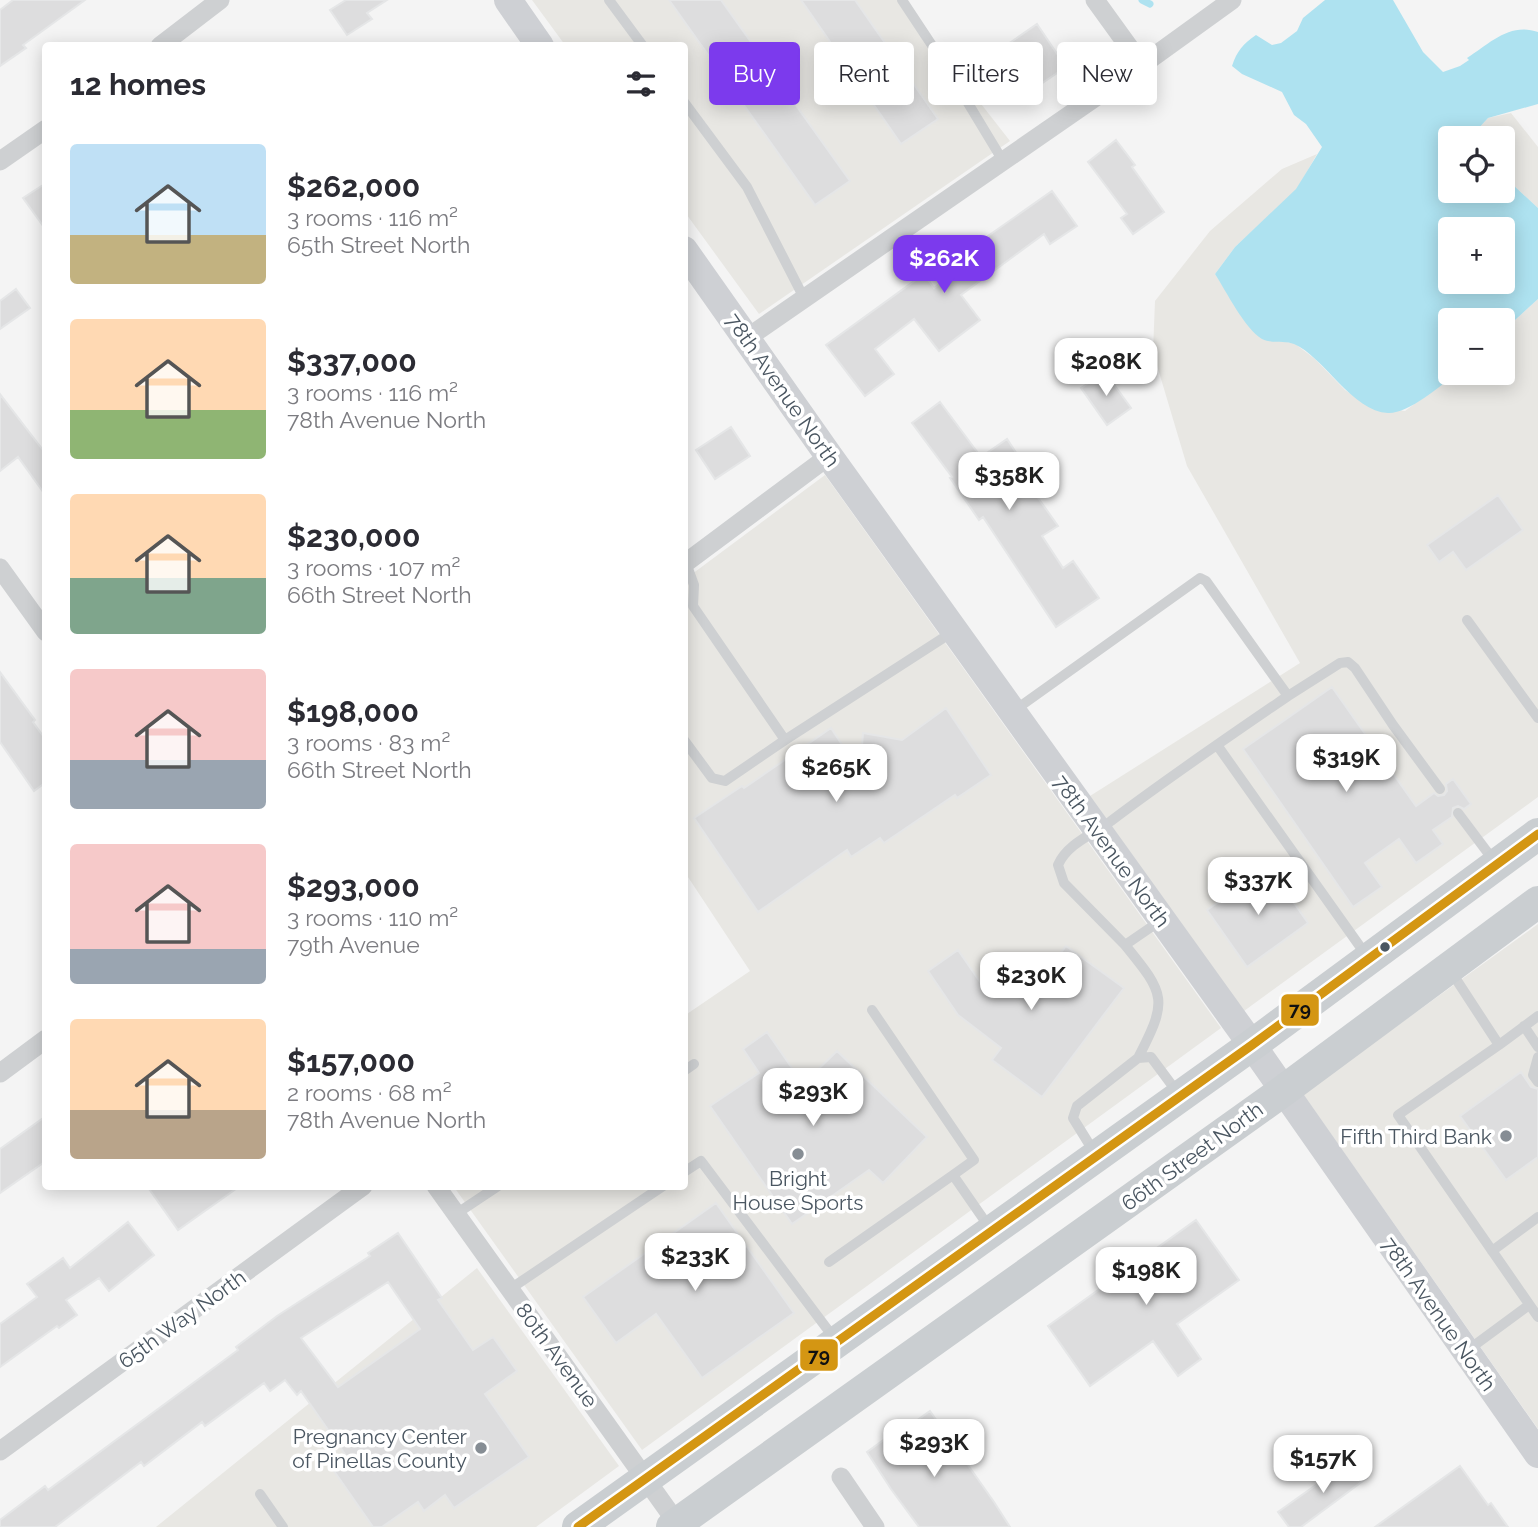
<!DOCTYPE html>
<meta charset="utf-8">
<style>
:root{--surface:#fff;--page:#f7f7f7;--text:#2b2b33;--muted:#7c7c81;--accent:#7c3aed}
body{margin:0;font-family:Raleway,sans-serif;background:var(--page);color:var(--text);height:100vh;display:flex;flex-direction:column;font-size:26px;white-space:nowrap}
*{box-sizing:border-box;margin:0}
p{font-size:23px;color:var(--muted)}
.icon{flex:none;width:38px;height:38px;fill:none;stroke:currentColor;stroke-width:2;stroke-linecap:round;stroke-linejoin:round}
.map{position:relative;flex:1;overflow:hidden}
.sheet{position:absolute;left:42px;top:42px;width:646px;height:1148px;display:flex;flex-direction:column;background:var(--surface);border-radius:7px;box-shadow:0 4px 18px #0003}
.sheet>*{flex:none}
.hud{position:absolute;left:709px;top:42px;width:665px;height:63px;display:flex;gap:14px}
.buttons{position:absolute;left:1438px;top:126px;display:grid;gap:14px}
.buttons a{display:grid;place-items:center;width:77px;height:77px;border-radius:7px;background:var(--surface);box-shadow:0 4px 18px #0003;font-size:35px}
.price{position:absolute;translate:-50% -60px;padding:0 16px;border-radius:14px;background:#fff;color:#222;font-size:23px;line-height:46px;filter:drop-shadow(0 2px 4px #0008)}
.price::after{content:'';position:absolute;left:50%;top:42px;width:21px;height:16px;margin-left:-10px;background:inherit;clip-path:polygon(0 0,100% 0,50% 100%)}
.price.selected{background:var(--accent);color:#fff}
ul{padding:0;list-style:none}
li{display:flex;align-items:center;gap:21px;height:175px;padding:0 28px}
li span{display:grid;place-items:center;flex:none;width:196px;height:140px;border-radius:7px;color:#555}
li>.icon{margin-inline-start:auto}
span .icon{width:84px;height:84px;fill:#fffc;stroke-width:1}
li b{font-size:30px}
h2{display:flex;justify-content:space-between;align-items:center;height:84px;padding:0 28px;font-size:30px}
.pill{padding:0 24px;border-radius:7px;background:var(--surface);box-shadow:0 4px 18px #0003;font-size:24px;line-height:63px}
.pill.selected{background:var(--accent);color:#fff}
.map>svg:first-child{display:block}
.commercial{fill:#e8e7e3}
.water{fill:#aee2f0;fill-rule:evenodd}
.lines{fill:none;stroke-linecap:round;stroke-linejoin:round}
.stream{stroke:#aee2f0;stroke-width:7}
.building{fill:#ddddde;stroke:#e5e6e7;stroke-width:2;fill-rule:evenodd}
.lane{stroke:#ced0d2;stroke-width:10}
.street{stroke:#ced0d2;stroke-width:19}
.secondary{stroke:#ced0d4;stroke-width:28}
.primary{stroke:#caced1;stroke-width:32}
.bus-1-casing{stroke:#fff;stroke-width:14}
.bus-1{stroke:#d49613;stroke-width:9}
.bus-dot{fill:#4a5661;stroke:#fff;stroke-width:2.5}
.poi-dot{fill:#868d94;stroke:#fff;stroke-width:2.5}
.labels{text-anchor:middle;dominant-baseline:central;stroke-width:7;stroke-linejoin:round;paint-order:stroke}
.street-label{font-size:21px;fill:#4a5661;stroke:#fff}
.poi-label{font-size:21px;fill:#4a5661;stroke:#fff;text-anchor:end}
.line-badge{stroke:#fff;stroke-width:2.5}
.pale-badge-label{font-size:19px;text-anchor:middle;font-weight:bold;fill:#111}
</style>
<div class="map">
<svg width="1538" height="1527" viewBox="0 0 1538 1527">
<rect width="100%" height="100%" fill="#f4f4f4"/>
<path class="commercial" d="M532,0h368l110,141 -251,173 -75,-103v-165l-119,-1z
M1511,113l27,34v61l-27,-25 -8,-10v-35h-23l-3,-8 11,-12z
M1317,154l-20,35 -62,58 -20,27 34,52 14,13 31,4 21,16 30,31 25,17 35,4 51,-38h47v-42l35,-32v498l-294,214 -154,-215 210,-133 -113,-197 -34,-114 2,-51 55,-70 72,-62z
M825,475l396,553 -579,422 -188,-263 230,-1v-170l66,-45 -66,-100v-291z
M1538,924v505l-235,-335z
M477,1268l142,198 -83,61h-380z"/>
<path class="water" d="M1325,0h68l30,52 20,20 17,-6 9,-6 -2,-2c23,-15 43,-36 71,-26v72l-50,14 -11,12 3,8h-29v53h52v-18l8,10 27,25v91l-35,32v-11h-52v53h5c-15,13 -48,41 -68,40 -35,-1 -65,-57 -94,-69 -9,-4 -23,0 -32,-5 -17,-10 -36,-48 -47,-65l20,-27 61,-58 26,-42 -16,-23 -12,-9 -12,-23 -40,-18 -10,-8c5,-15 11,-22 24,-31l16,10 9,-2 16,-12 6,-13zM1451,229h52v53h-52z"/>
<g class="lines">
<path class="stream" d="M1142,0l8,4"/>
</g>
<path class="building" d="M13,0h72l-62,45 3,3 -26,18v-56z
M346,0h41l-20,13 5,6 -25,16 -17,-25z
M669,0h52l129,181 -35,24z
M801,0h54l83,119 -37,25z
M1037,24l29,43 -40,27 -28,-43z
M1116,140l19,25 -3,2 32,45 -31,22 -12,-16 6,-4 -39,-52z
M46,183v47l-23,-32z
M1052,191l25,35 -27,18 -6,-10 -83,61 19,25 -41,31 -25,-32 -39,30 19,25 -29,22 -39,-51 98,-71 10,14 30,-22 -6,-9z
M16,289l14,19 -30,21v-28z
M1105,372l26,36 -24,17 -26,-37z
M0,394l46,60v42l-28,-39 -18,14z
M940,402l41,55 26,-18 28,42 -6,4 29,41 -16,10 21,32 10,-7 26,37 -43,29 -73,-110 -4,3 -29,-42 2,-1 -40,-54z
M731,427l19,29 -35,23 -19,-29z
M1498,495l25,35 -57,40 -13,-18 -14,10 -12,-17z
M0,672l35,48 -2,2 13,18v42l-12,9 -34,-49z
M1332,687l84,119 18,-13 4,3 6,-1 3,-4 -1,-7 7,-5 18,25 -7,5 -6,-3 -5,2 -1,9 -19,13 10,14 -27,19 -17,-24 -34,24 17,24 -29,20 -110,-158z
M946,708l45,67 -34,23 -2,-3 -71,48 -4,-5 -29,19 -4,-7 -89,62 -64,-94 48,-32 2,2 87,-60 29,44 3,-39 39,7z
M1269,867l39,56 -61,44 -40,-57z
M1066,946l58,42 -82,109 -50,-37 9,-12 -43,-33 -30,-44 30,-21 25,36 26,-18 26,19z
M767,1032l36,52 34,-33 90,86 -44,46 -14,-13 -77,54 -82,-118 49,-33 -16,-24z
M1521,1072l10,15 7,2v68l-32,23 -46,-64z
M46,1116v45l-46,32v-44z
M147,1186h93l-62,44z
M716,1203l78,110 -92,65 -46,-64 -40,29 -33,-46z
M1196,1220l43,60 -62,44 24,35 -23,17 -25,-35 -63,45 -42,-60z
M128,1222l26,33 -45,36 -10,-13 -33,22 11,15 -18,13 -2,-2 -57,41v-43l37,-27 -10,-13 36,-26 7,10z
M398,1233l44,65 -4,2 35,50 20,-13 24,34 -32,23 44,63 -75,51 -9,-13 -21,16 -6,-9 -36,25h-9l-39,-56 15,-11 -48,-69 -4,4 -12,-15 -15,11 -6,-8 -59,43 -3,-4 -58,44 -3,-4 -86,65h-55v-7l45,-34 3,4 190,-140 -2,-3 41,-31 93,-60 -2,-3zM388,1282l32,47 -82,58 -37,-49z
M930,1411l64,91 16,25h-91l-28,-38 -24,-37 22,-16 2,3z
M1354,1458l13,20 -66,49h-12l-11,-15z
M1460,1466l28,39 3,-2 17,24h-133z"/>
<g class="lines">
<path class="lane" d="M609,0l34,46
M902,0l43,65 58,96
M684,102l63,85 57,111
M686,563l8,22 -1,21 92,134 169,-109
M1467,620l71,98
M1015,710l185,-132 6,3 82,115 52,-33 8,-1 7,6 38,57 47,64
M684,740l28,38 13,3 60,-41
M1217,745l149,210
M1458,813l36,48
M1125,945l-61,-62 -6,-18c9,-21 35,-31 53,-44 58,-44 117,-84 177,-125
M1452,973l47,72 -101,70 140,202
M872,1010l102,150 -21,15 36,52
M1524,1026l14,21
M1499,1045l39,-29
M1538,1057l-5,18 5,7
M1138,1058c30,-58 28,-63 -13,-113l35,-24
M684,1071l10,-7
M1094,1152l-21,-34 4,-12 61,-48 13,-1 26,35
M684,1172l17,-11 133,177
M456,1214l42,-28
M1492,1251l46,-34
M829,1262l124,-87
M510,1289l153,-103
M1468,1350l61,-45
M260,1494l23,33"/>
<path class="street" d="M1095,0l47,65
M160,46l60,-46
M0,161l46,-32
M747,338l395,-273 90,-65
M684,564l145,-108
M0,568l46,64
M0,1073l46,-34
M436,1186l241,337
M0,1451l363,-265
M841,1477l34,50"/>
<path class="secondary" d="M508,0l32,46
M684,250l145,206 423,589 286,409"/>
<path class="primary" d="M578,1527l674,-482 286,-211
M672,1527l611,-436 255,-189"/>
<g class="bus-1-casing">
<path id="bus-1" d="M578,1527l674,-482 286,-211"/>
</g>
<use href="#bus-1" class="bus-1"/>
</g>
<circle class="bus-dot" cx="1385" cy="947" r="6"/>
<g class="poi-dot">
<circle cx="1506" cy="1136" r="7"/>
<circle cx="798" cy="1154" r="7"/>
<circle cx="481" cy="1448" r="7"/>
</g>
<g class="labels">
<g class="street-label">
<text transform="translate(783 390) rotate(55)">78th Avenue North</text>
<text transform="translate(1112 851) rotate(54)">78th Avenue North</text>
<text transform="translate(1192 1156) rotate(-36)">66th Street North</text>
<text transform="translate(1439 1314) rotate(55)">78th Avenue North</text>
<text transform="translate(182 1319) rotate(-36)">65th Way North</text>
<text transform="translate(557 1355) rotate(54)">80th Avenue</text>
</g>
<g class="poi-label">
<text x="1492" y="1136">Fifth Third Bank</text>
<text x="798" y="1178" text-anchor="middle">Bright<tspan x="798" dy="24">House Sports</tspan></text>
<text x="467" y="1436">Pregnancy Center<tspan x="467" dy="24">of Pinellas County</tspan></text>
</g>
</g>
<g class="line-badge">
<rect x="1280" y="993" width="40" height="34" rx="7" fill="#d49613"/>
<rect x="799" y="1338" width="40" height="34" rx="7" fill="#d49613"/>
</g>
<g class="pale-badge-label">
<text x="1300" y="1016">79</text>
<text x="819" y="1362">79</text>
</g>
</svg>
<div class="buttons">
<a><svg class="icon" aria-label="locate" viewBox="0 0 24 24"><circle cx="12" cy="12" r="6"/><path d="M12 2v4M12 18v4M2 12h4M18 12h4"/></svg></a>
<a>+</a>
<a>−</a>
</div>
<b class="price selected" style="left:944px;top:295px">$262K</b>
<b class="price" style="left:1106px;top:398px">$208K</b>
<b class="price" style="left:1009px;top:512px">$358K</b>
<b class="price" style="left:1346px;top:794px">$319K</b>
<b class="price" style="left:836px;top:804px">$265K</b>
<b class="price" style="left:1258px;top:917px">$337K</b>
<b class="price" style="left:1031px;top:1012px">$230K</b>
<b class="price" style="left:813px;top:1128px">$293K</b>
<b class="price" style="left:695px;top:1293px">$233K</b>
<b class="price" style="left:1146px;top:1307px">$198K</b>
<b class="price" style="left:934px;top:1479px">$293K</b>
<b class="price" style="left:1323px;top:1495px">$157K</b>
<div class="hud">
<a class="pill selected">Buy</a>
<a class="pill">Rent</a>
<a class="pill">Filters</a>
<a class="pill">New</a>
</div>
<section class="sheet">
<h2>12 homes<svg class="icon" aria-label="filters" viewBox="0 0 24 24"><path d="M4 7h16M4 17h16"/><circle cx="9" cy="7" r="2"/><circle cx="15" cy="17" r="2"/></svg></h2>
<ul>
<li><span style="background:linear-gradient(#bfe0f5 65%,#c2b280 0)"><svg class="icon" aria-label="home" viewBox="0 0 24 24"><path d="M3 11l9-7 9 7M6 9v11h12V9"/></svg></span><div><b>$262,000</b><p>3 rooms · 116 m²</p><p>65th Street North</p></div></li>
<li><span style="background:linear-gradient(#ffd9b3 65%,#8fb573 0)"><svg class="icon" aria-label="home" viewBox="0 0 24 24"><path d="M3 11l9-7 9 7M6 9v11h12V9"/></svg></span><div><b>$337,000</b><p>3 rooms · 116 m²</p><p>78th Avenue North</p></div></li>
<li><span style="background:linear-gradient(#ffd9b3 60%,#7fa58c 0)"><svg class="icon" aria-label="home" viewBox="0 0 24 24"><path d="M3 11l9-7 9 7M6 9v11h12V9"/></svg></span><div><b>$230,000</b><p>3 rooms · 107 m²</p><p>66th Street North</p></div></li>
<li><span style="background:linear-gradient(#f6c9c9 65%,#9aa5b1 0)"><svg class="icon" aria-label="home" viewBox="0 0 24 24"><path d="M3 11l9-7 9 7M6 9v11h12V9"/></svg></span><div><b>$198,000</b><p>3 rooms · 83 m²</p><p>66th Street North</p></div></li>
<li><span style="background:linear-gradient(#f6c9c9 75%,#9aa5b1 0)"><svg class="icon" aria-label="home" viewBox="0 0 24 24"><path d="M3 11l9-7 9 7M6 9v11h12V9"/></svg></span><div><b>$293,000</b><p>3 rooms · 110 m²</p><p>79th Avenue</p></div></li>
<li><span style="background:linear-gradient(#ffd9b3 65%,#b9a48a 0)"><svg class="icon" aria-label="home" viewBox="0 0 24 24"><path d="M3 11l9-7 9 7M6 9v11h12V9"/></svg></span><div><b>$157,000</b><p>2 rooms · 68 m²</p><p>78th Avenue North</p></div></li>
</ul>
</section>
</div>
